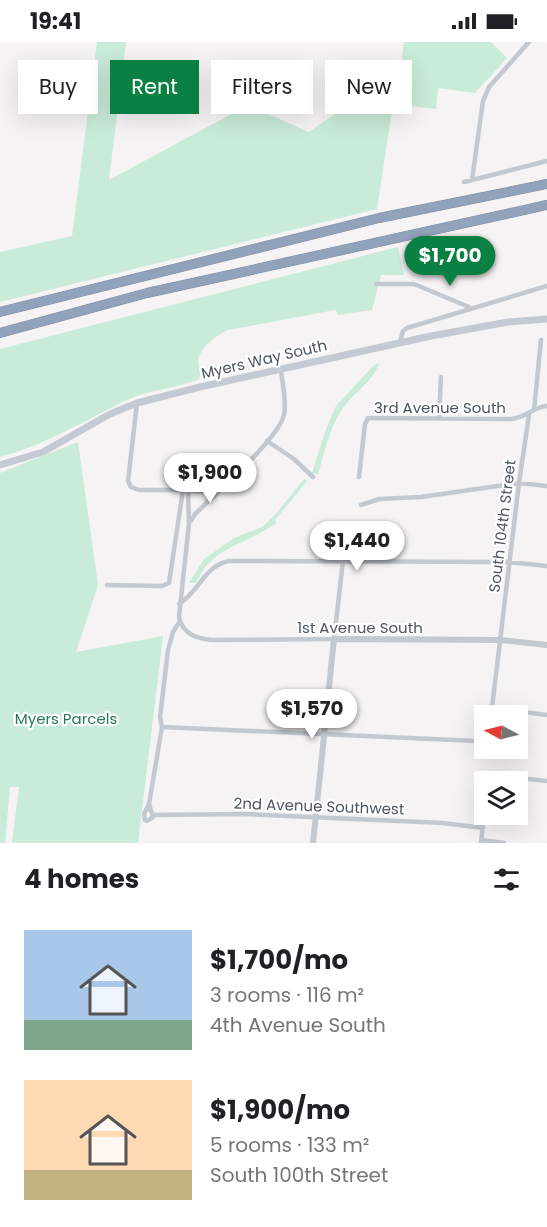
<!DOCTYPE html>
<meta charset="utf-8">
<style>
:root{--surface:#fff;--page:#f2f2f2;--text:#202124;--muted:#757577;--accent:#0b8043}
body{margin:0;font-family:Poppins,sans-serif;background:var(--page);color:var(--text);height:100vh;display:flex;flex-direction:column;font-size:22px;white-space:nowrap}
*{box-sizing:border-box;margin:0}
p{font-size:20px;color:var(--muted)}
.icon{flex:none;width:33px;height:33px;fill:none;stroke:currentColor;stroke-width:2;stroke-linecap:round;stroke-linejoin:round}
.map{position:relative;height:801px;overflow:hidden}
.side{display:flex;flex-direction:column;background:var(--surface);flex:1}
.side>*{flex:none}
.top-card{position:absolute;left:18px;top:18px;width:512px;height:54px;display:flex;gap:12px}
.needle{width:39px;rotate:277deg}
.buttons{position:absolute;left:474px;top:663px;display:grid;gap:12px}
.buttons a{display:grid;place-items:center;width:54px;height:54px;border-radius:0px;background:var(--surface);box-shadow:0 6px 24px #0002;font-size:30px}
.price{position:absolute;translate:-50% -51px;padding:0 14px;border-radius:21px;background:#fff;color:#222;font-size:20px;line-height:39px;filter:drop-shadow(0 2px 3px #0008)}
.price::after{content:'';position:absolute;left:50%;top:36px;width:18px;height:14px;margin-left:-9px;background:inherit;clip-path:polygon(0 0,100% 0,50% 100%)}
.price.on{background:var(--accent);color:#fff}
ul{padding:0;list-style:none}
li{display:flex;align-items:center;gap:18px;height:150px;padding:0 24px}
li span{display:grid;place-items:center;flex:none;width:168px;height:120px;border-radius:0px;color:#555}
li>.icon{margin-inline-start:auto}
span .icon{width:72px;height:72px;fill:#fffc;stroke-width:1}
li b{font-size:26px}
h2{display:flex;justify-content:space-between;align-items:center;height:72px;padding:0 24px;font-size:26px}
.chip{padding:0 21px;border-radius:0px;background:var(--surface);box-shadow:0 6px 24px #0002;font-size:21px;line-height:54px}
.chip.on{background:var(--accent);color:#fff}
.status{display:flex;justify-content:space-between;align-items:center;height:42px;padding:0 30px;background:var(--surface);direction:ltr}
.status svg{height:16px;fill:currentColor}
.map>svg:first-child{display:block}
.green{fill:#c9ebd9}
.lines{fill:none;stroke-linecap:round;stroke-linejoin:round}
.motorway-casing{stroke:#7d8da6;stroke-width:10}
.minor{stroke:#c3c9cf;stroke-width:4.5}
.tertiary{stroke:#c3c9cf;stroke-width:6}
.secondary{stroke:#c4cad3;stroke-width:7}
.motorway{stroke:#92a2ba;stroke-width:9}
.labels{text-anchor:middle;dominant-baseline:central;stroke-width:4.5;stroke-linejoin:round;paint-order:stroke}
.street-label{font-size:15px;fill:#4d555e;stroke:#fff}
.park-label{font-size:15px;fill:#257855;stroke:#fff}
</style>
<div class="status"><b>19:41</b><svg viewBox="0 0 49 12"><path d="M0 12V9h3v3zM5 12V6h3v6zM10 12V3h3v9zM15 12V0h3v12zM26 1h20v11H26zM47 4h2v5h-2z"/></svg></div>
<div class="map">
<svg width="547" height="801" viewBox="0 0 547 801">
<rect width="100%" height="100%" fill="#f5f3f3"/>
<path class="green" d="M97,0h29l-17,138 139,-75 61,27 92,-65 3,-25h87l16,16 -32,35 -37,-5 -2,21 -43,-5 -16,105 -377,93v-50l72,-16z
M398,205l6,28h-23l-9,35 -34,5 -3,-5 -107,20c-11,5 -29,18 -30,31 0,7 4,10 1,18 -23,10 -49,10 -72,21 -42,20 -81,45 -127,57v-108z
M379,321c-5,19 -27,30 -38,48 -12,18 -17,43 -23,63l-6,-1 14,-44 10,-23 37,-40z
M78,400l20,143 -22,67 87,-16 -25,207h-126l7,-56h-9l-5,56h-5v-370z
M304,437l3,2 -32,39 1,3c-21,16 -48,21 -67,40 -6,5 -9,14 -13,20h-7l15,-24 30,-21 28,-11 12,-11z"/>
<g class="lines">
<g class="motorway-casing">
<path id="motorway" d="M0,270l379,-94 168,-34
M0,291l147,-40 400,-88"/>
</g>
<path class="minor" d="M472,138l11,-79 6,-14 40,-45
M464,140l83,-21
M376,242h38l55,23
M400,300l3,-11 4,-3 140,-42
M137,361l-9,78 3,6 8,3h44l34,3c17,-17 61,-56 67,-78 3,-13 -2,-32 -3,-46
M534,368l7,-70
M439,376l2,-41
M267,399l27,18 19,18
M359,435l6,-53 3,-6 143,1c15,-1 22,-12 36,-13
M188,448l1,33 -10,94c4,17 16,21 32,23l123,-1 9,-78
M361,463l18,-6 42,-2 98,-14 28,3
M191,479l4,-7 22,-21
M107,543l55,1 7,-3 14,-93
M179,562c20,-12 26,-39 50,-43l280,1 38,4
M492,666l55,7
M491,674l28,-233 10,-68
M162,685l314,14 8,-2
M488,740l2,-5 3,-2 54,6
M149,762l13,-77 -2,-10 8,-67 5,-18 7,-11
M149,762l4,13 -6,4 -2,-1 -1,-6z
M153,773l92,-1 198,9 40,5
M482,798l22,3
M481,801l3,-30"/>
<path class="tertiary" d="M313,801l21,-204 166,1 47,5"/>
<path class="secondary" d="M0,423l43,-13 67,-38 27,-11 63,-16 231,-51 77,-14 39,-3"/>
<use href="#motorway" class="motorway"/>
</g>
<g class="labels">
<g class="street-label">
<text transform="translate(264 317) rotate(-13)">Myers Way South</text>
<text x="440" y="365">3rd Avenue South</text>
<text transform="translate(502 484) rotate(-83)">South 104th Street</text>
<text x="360" y="585">1st Avenue South</text>
<text transform="translate(319 764) rotate(2)">2nd Avenue Southwest</text>
</g>
<g class="park-label">
<text x="66" y="676">Myers Parcels</text>
</g>
</g>
</svg>
<div class="buttons">
<a><svg class="needle" viewBox="-14 -14 28 28"><path d="M0-13l5 13h-10z" fill="#e53935"/><path d="M0 13l5-13h-10z" fill="#757577"/></svg></a>
<a><svg class="icon" aria-label="layers" viewBox="0 0 24 24"><path d="M12 4l9 5-9 5-9-5zM3 14l9 5 9-5"/></svg></a>
</div>
<b class="price on" style="left:450px;top:245px">$1,700</b>
<b class="price" style="left:210px;top:462px">$1,900</b>
<b class="price" style="left:357px;top:530px">$1,440</b>
<b class="price" style="left:312px;top:698px">$1,570</b>
<div class="top-card">
<a class="chip">Buy</a>
<a class="chip on">Rent</a>
<a class="chip">Filters</a>
<a class="chip">New</a>
</div>
</div>
<section class="side">
<h2>4 homes<svg class="icon" aria-label="filters" viewBox="0 0 24 24"><path d="M4 7h16M4 17h16"/><circle cx="9" cy="7" r="2"/><circle cx="15" cy="17" r="2"/></svg></h2>
<ul>
<li><span style="background:linear-gradient(#a9c7e8 75%,#7fa58c 0)"><svg class="icon" aria-label="home" viewBox="0 0 24 24"><path d="M3 11l9-7 9 7M6 9v11h12V9"/></svg></span><div><b>$1,700/mo</b><p>3 rooms · 116 m²</p><p>4th Avenue South</p></div></li>
<li><span style="background:linear-gradient(#ffd9b3 75%,#c2b280 0)"><svg class="icon" aria-label="home" viewBox="0 0 24 24"><path d="M3 11l9-7 9 7M6 9v11h12V9"/></svg></span><div><b>$1,900/mo</b><p>5 rooms · 133 m²</p><p>South 100th Street</p></div></li>
</ul>
</section>
